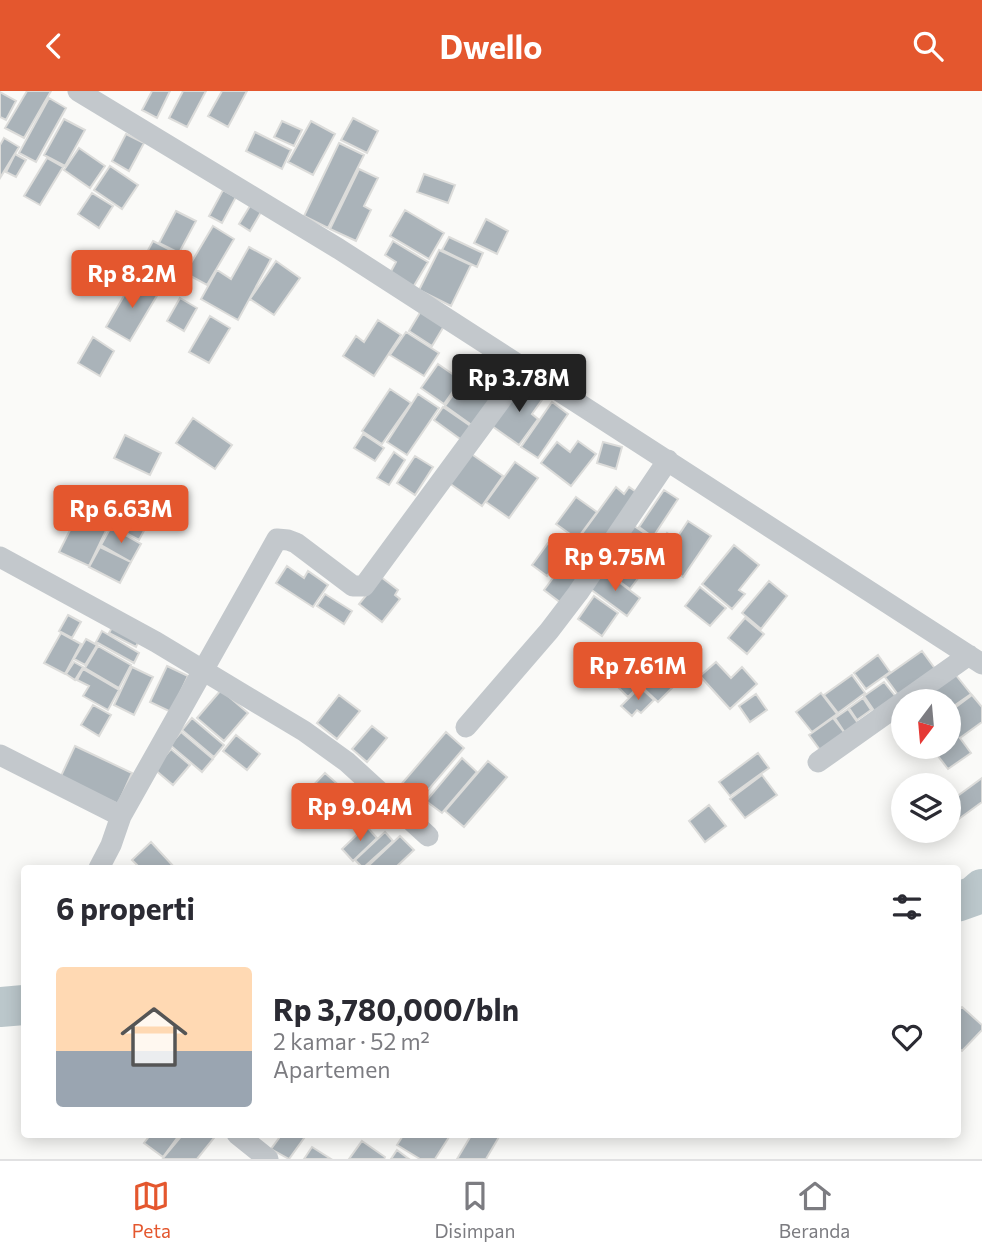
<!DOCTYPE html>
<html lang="id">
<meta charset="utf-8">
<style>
:root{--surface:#fff;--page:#f7f7f7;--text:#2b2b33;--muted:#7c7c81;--line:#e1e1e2;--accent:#e4572e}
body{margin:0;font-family:Commissioner,sans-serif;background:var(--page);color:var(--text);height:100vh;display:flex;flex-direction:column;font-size:26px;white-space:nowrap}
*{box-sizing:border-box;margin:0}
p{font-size:23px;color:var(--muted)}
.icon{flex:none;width:38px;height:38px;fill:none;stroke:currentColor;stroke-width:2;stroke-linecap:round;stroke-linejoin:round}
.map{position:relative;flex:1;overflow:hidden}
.sheet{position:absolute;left:21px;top:774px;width:940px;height:273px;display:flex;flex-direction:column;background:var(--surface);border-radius:7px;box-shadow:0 4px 18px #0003}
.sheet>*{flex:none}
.needle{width:46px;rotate:196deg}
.tools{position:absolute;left:891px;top:598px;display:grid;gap:14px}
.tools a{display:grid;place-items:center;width:70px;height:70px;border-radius:50%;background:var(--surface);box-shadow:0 4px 18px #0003;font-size:35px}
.price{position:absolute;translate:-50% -60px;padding:0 16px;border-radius:7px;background:var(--accent);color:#fff;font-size:23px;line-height:46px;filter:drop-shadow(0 2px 4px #0008)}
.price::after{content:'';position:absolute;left:50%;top:42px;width:21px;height:16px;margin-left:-10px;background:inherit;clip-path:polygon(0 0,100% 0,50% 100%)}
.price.current{background:#222;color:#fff}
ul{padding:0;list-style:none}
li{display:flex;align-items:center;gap:21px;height:175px;padding:0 35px}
li span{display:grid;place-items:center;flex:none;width:196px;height:140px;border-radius:7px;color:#555}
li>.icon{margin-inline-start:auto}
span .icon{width:84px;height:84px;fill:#fffc;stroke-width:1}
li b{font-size:30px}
h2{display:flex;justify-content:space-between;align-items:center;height:84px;padding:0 35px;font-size:30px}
header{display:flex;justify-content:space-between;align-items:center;height:91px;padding:0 35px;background:var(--accent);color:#fff;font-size:32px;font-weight:700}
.dock{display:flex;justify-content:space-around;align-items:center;height:98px;border-top:2px solid var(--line);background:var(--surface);font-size:19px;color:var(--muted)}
.dock a{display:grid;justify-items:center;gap:4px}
.dock .current{color:var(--accent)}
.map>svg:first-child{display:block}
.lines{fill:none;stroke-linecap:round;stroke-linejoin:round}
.river{stroke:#bbc7cb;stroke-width:40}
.building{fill:#aab3b9;stroke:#dcdcda;stroke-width:2}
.minor{stroke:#c3c8cc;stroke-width:21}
</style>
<header><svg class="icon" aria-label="back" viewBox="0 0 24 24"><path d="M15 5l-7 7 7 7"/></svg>Dwello<svg class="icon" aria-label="search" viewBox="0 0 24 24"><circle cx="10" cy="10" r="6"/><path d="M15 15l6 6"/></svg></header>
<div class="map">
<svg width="982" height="1068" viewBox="0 0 982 1068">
<rect width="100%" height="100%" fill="#fafaf8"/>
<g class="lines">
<path class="river" d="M957,811l17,-6 8,-7
M0,916l24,-2"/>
</g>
<path class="building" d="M27,0h24l-27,47 -19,-10z
M152,0h18l-13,27 -15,-8z
M183,0h23l-19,36 -18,-9z
M222,0h25l-19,36 -20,-11z
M0,1l16,9 -10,19 -6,-3z
M49,7l17,10 -30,54 -17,-9z
M353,27l25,13 -11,22 -26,-13z
M64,28l21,11 -20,36 -21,-11z
M282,30l20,9 -8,16 -20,-9z
M311,30l24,13 -22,41 -25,-13z
M255,41l36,18 -9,19 -36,-18z
M126,43l18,9 -15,28 -17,-10z
M4,47l15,9 -19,31v-33z
M339,52l25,12 -36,73 -24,-12z
M79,57l26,18 -15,22 -26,-18z
M15,63l11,6 -10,17 -10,-5z
M47,67l16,9 -23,38 -16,-9z
M110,75l28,19 -16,24 -28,-19z
M359,78l19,9 -14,28 7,4 -15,31 -26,-12z
M424,83l31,11 -7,18 -31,-11z
M223,99l13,7 -14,26 -13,-7z
M92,102l21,13 -14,22 -21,-14z
M253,110l11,6 -14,24 -11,-7z
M405,119l39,23 -15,26 -39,-23z
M176,120l20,10 -17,32 -20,-10z
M486,128l22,12 -11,23 -23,-11z
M213,135l21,13 -27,46 -22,-12z
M449,146l34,16 -6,14 -35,-17z
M153,150l25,13 -13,27 -26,-14z
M393,150l35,21 -16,27 -23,-14 7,-13 -11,-7z
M249,156l22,12 -33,61 -37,-21 16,-29 14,9z
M439,159l32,15 -20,41 -32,-16z
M276,170l24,17 -26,37 -24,-16z
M133,189l25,14 -28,47 -24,-14z
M180,207l17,10 -13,23 -17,-10z
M421,220l23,15 -12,20 -23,-15z
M210,225l20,12 -21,35 -20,-11z
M378,229l23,15 -27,41 -31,-20 13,-20 8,6z
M406,241l33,21 -15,23 -34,-21z
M93,246l21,14 -14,25 -22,-13z
M486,259l27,19 -20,29 -37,-25 10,-14 9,6z
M438,273l23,16 -17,24 -23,-16z
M464,289l28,20 -19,26 -28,-20z
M523,291l21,15 -12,17 6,5 -19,26 -27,-19z
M390,298l21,14 -29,41 -20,-13z
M418,303l21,14 -32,47 -20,-13z
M552,311l16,12 -30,44 -17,-11z
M443,316l29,20 -9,14 -29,-21z
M193,327l39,27 -17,24 -39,-26z
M363,343l21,14 -9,13 -21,-13z
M125,344l36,18 -11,22 -36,-17z
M578,350l18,13 -25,32 -30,-23 16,-21 13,10z
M603,351l19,5 -6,22 -19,-6z
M394,361l11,8 -16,25 -12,-7z
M470,362l33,23 -21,30 -33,-23z
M415,365l18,11 -18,28 -18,-12z
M515,371l23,16 -29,40 -23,-16z
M616,396l8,7 5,-7 10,7 -50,70 -19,-14z
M664,399l14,9 -25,38 -14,-10z
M576,406l21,15 -20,27 -21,-15z
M85,409l29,14 -25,52 -30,-14z
M118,422l28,14 -7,13 -28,-15z
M688,430l23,15 -28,41 -31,-22 15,-22 9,6z
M631,433l27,18 -19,28 -27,-18z
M111,436l30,17 -10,18 -30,-17z
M548,452l15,12 -16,21 -15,-11z
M734,454l25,20 -20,25 6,4 -13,15 -30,-25z
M100,456l31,15 -11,21 -31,-16z
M612,466l27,20 -9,12 -28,-20z
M567,468l18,13 -24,31 -17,-13z
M287,475l17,12 4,-7 20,14 -15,22 -37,-24z
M603,479l37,28 -13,18 -38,-28z
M381,486l17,13 -3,5 5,4 -18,23 -23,-18z
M769,490l18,15 -26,33 -19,-16z
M700,496l26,21 -16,18 -25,-20z
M325,503l27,17 -8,13 -27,-18z
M594,505l24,17 -16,23 -24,-17z
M68,524l13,7 -9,16 -13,-7z
M745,527l19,16 -17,20 -19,-16z
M115,531l26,14 -5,11 -27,-14z
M102,540l37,22 -5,10 -38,-21z
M61,542l20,11 -16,30 -21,-11z
M86,548l11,6 -12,20 -11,-6z
M98,555l33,19 -12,23 -34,-20z
M645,558l16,14 -33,34 -15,-15z
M922,560l14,19 -37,26 -14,-19z
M878,564l12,17 -24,17 -12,-16z
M667,568l17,17 -26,26 -17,-16z
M74,571l9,5 -8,13 -9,-6z
M716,571l15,16 11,-11 15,17 -27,25 -30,-33z
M167,575l21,10 -17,36 -21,-10z
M132,576l21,10 -19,38 -20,-10z
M83,578l36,21 -11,20 -25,-14 6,-10 -12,-6z
M955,583l16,20 -23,16v-8h-30z
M852,584l13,18 -27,20 -14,-18z
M884,591l12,15 -21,15 -11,-16z
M640,596l14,13 -13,13 -4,-3 -5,6 -11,-10z
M221,599l27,23 -24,28 -27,-23z
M821,602l16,21 -25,18 -16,-20z
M756,603l11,16 -17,12 -11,-16z
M339,604l21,16 -23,28 -20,-16z
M972,604l10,12v15l-22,16 11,15 -23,16 -17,-22h17v-34z
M863,607l8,12 -14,10 -8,-12z
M93,614l18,10 -12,21 -18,-11z
M848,618l12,17 -13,10 -12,-18z
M192,627l32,27 -10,12 -32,-27z
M833,627l14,18 -24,18 -14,-19z
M372,635l15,12 -20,24 -15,-13z
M181,641l32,27 -11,13 -32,-27z
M446,641l18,16 -53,62 -18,-16z
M236,644l24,19 -13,16 -24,-19z
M75,655l57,27 -14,31 -58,-26z
M171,658l19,16 -17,20 -19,-16z
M758,662l11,15 -39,28 -11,-14z
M462,667l15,14 -35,41 -16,-12z
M488,670l19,16 -43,50 -19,-16z
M325,682l17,15 -19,19 -16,-15z
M762,684l15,20 -32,23 -15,-19z
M982,687v24l-26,19 -8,-9v-9z
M709,714l17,21 -21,16 -16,-21z
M366,735l11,12 -24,23 -11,-12z
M385,741l8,9 -30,27 -8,-8z
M400,745l14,14 -19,18h-29z
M151,751l24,26h-35l-8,-8z
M962,916l20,18v5l-20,21 -5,-4v-36z
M151,1043h29l-17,23 -19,-14z
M183,1043h26l5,4 -17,21h-32l-2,-1z
M282,1043h25l-18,25 -18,-10z
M404,1043h47l-16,25h-15l-23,-14z
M472,1043h21l6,3 -13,22h-29z
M362,1050l23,16 -1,2h-35z
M312,1056l19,12h-27z
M397,1059l12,9h-18z"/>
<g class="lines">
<path class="minor" d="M78,0l261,158 643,415
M0,466l156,85 148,89 43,31 81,74
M466,636l83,-96 29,-38 90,-133
M0,664l121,61
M818,671l151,-107
M99,777l12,-23 10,-29 156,-277 11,1 8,3 57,43h11l161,-219
M237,1043l31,25"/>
</g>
</svg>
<div class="tools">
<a><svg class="needle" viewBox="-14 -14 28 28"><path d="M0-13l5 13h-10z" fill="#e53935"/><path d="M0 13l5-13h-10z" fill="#7c7c81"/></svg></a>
<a><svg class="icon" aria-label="layers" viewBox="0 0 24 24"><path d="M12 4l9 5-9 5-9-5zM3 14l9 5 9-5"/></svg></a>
</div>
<b class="price" style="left:132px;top:219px">Rp 8.2M</b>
<b class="price current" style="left:519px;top:323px">Rp 3.78M</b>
<b class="price" style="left:121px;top:454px">Rp 6.63M</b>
<b class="price" style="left:615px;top:502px">Rp 9.75M</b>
<b class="price" style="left:638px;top:611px">Rp 7.61M</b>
<b class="price" style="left:360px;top:752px">Rp 9.04M</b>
<section class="sheet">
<h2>6 properti<svg class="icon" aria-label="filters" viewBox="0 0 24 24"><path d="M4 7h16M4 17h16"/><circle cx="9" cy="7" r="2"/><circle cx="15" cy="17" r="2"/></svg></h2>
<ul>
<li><span style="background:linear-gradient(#ffd9b3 60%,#9aa5b1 0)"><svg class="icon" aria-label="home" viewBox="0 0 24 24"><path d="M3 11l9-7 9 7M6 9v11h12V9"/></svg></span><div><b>Rp 3,780,000/bln</b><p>2 kamar · 52 m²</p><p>Apartemen</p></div><svg class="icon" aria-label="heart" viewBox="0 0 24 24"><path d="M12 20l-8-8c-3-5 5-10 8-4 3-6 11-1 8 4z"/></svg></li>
</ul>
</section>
</div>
<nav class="dock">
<a class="current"><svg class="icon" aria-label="map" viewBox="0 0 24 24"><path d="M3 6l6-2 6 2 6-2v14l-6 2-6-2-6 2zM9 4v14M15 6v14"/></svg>Peta</a>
<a><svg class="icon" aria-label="saved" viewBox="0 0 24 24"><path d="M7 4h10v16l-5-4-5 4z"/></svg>Disimpan</a>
<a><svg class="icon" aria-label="home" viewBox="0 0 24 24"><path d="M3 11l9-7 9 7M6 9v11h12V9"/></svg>Beranda</a>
</nav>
